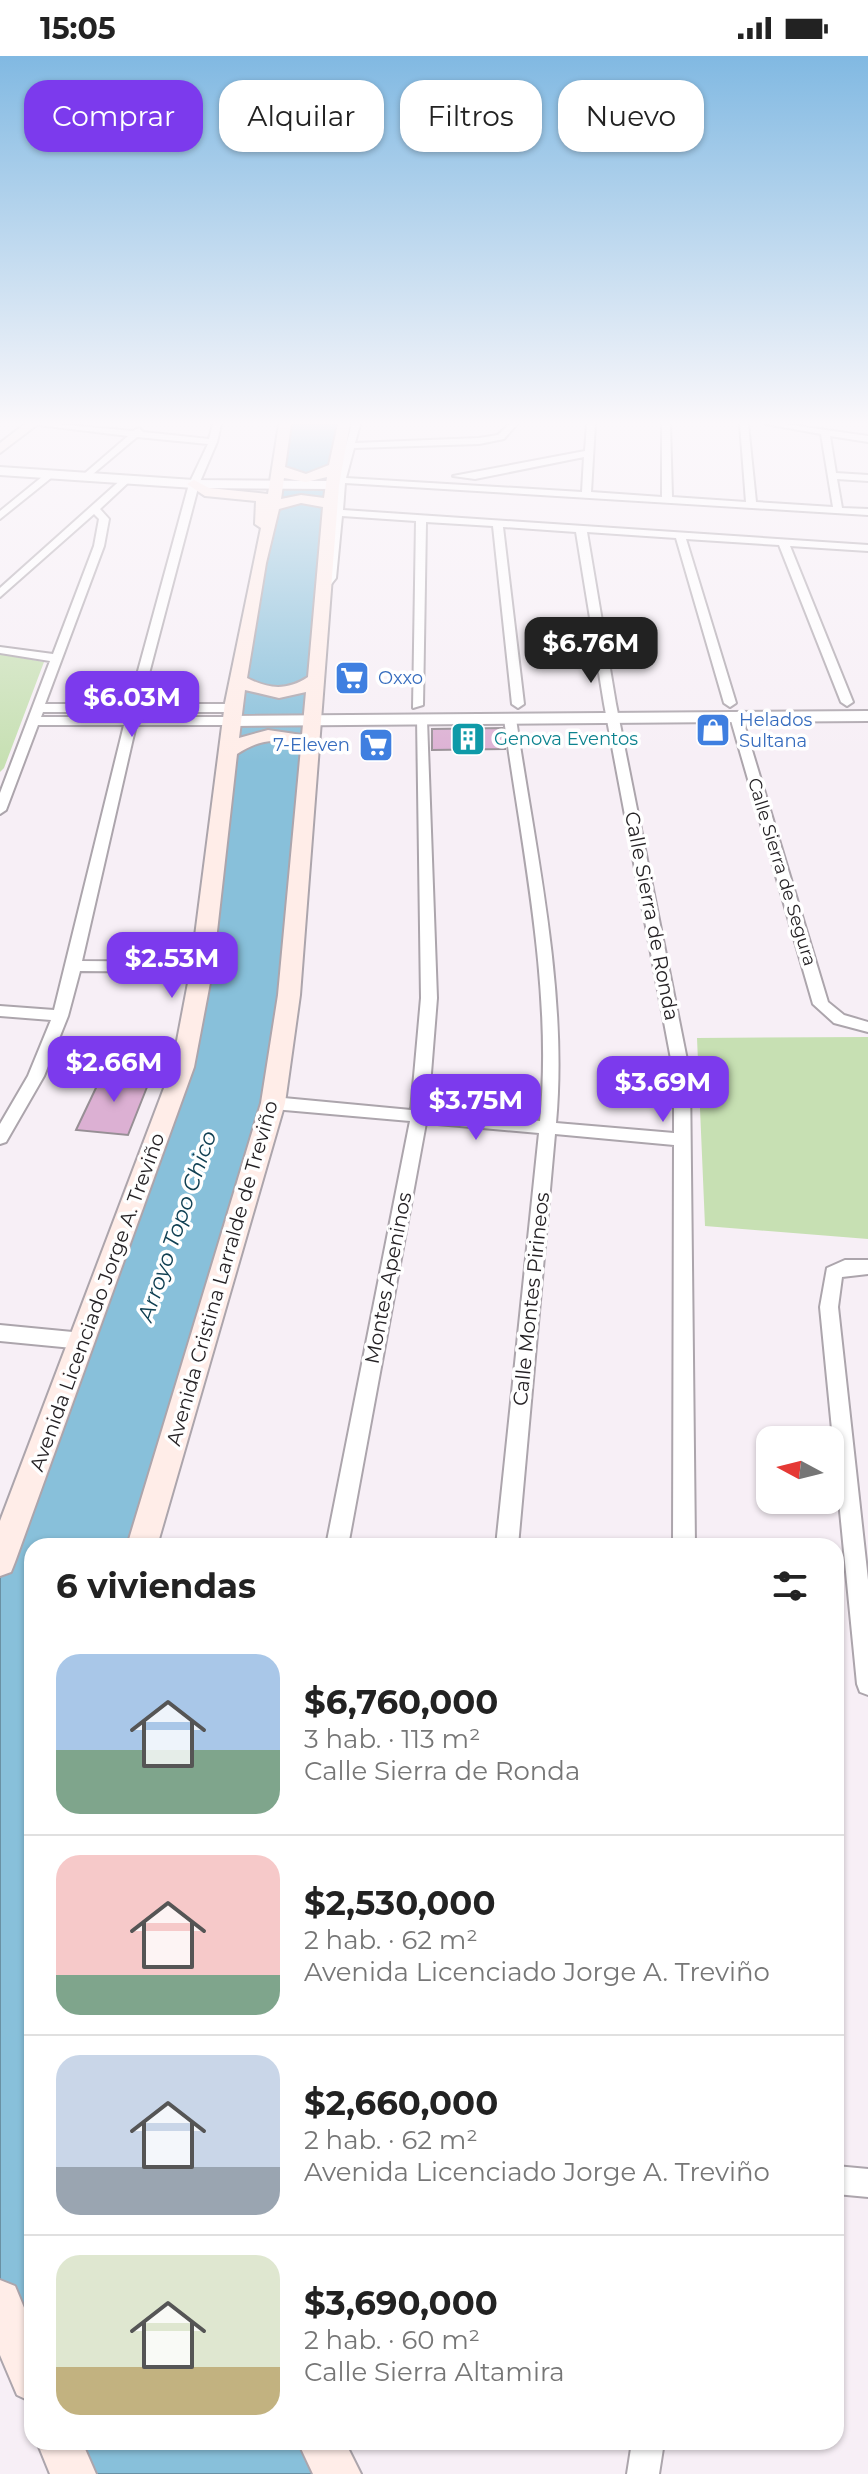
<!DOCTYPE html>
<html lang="es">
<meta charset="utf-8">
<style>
:root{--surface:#fff;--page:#f6f6f6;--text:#222;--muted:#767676;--line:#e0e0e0;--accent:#7c3aed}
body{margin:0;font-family:Montserrat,sans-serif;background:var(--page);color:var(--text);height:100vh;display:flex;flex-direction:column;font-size:30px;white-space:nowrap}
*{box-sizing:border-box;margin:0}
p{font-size:26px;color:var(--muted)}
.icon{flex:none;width:44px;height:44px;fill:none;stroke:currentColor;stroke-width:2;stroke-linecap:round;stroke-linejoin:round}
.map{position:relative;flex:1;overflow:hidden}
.sheet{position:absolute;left:24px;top:1482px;width:820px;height:912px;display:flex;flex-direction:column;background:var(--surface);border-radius:24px;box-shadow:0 2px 6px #0004}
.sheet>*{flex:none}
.guide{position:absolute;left:24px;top:24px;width:820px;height:72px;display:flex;gap:16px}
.needle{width:52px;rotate:277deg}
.tools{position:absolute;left:756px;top:1370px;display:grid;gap:16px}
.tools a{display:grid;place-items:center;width:88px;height:88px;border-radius:16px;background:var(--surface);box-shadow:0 2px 6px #0004;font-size:40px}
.price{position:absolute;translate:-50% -68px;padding:0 18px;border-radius:16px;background:var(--accent);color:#fff;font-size:26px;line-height:52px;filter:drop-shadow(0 2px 4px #0008)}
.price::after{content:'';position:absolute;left:50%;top:48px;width:24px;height:18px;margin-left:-12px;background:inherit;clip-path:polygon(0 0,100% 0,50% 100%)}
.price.on{background:#222;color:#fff}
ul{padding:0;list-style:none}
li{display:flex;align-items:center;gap:24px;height:200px;padding:0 32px}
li+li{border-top:2px solid var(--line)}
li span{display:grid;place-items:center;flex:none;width:224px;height:160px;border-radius:24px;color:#555}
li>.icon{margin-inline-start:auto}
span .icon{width:96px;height:96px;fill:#fffc;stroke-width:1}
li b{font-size:34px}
h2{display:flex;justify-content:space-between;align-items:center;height:96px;padding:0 32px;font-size:34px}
.chip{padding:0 28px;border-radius:24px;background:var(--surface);box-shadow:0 2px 6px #0004;font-size:28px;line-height:72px}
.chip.on{background:var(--accent);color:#fff}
.status{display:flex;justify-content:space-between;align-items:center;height:56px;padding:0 40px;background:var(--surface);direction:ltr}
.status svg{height:22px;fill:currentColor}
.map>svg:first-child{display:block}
.green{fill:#c7e0b3}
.water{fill:#88c0da;stroke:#6a91a4;stroke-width:2}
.building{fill:#dcb0d3;stroke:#978f95;stroke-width:2}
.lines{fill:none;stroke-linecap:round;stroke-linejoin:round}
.minor-casing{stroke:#aca5ac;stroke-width:4}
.tertiary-casing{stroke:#aca5ac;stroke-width:4}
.secondary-casing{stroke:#aca5ac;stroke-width:4}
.minor{fill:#fff;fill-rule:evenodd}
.tertiary{fill:#fff;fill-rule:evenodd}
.secondary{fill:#ffede8;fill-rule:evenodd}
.labels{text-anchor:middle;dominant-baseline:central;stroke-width:7;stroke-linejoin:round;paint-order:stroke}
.far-shop-label{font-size:18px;fill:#366cbe;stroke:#fff;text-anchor:start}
.far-culture-label{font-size:18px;fill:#0d838f;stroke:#fff;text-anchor:start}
.far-street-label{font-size:18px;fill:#252225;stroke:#fff}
.street-label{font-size:20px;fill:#252225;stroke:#fff}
.water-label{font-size:22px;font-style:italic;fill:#104053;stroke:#fff}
</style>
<div class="status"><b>15:05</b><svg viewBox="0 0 49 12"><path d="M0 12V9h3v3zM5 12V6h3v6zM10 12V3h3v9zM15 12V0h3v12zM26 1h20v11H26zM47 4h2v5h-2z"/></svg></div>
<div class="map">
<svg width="868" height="2418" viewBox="0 0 868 2418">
<rect width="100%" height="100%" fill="#f7eff6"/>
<path class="green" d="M0,598l44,8 -40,106 -4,4z
M868,981v202l-163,-13 -8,-188z"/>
<path class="water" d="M285,368h59l-9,43 -62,636 -131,443h-110v834l-32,-79v-739l183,-495z
M59,2386h261l18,32h-265z"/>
<path class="building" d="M504,672l1,21 -73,1v-21z
M103,1017l48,4 -23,58 -52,-5z"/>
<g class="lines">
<g class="minor-casing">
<path id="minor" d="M31,368h25l77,7 6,-3 4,4 66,7 4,-15h8l-4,18 -18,42 -58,220h92l6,4 -6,4h-94l-1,5h93l6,4 -6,4h-95l-54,236 120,1 7,5 -7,5 -122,-1 -12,45 -24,60 -38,66 -6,2v-20l28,-48 23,-56 -51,-4v-10l54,4 70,-285h-86l-32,85 -6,4v-21l50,-132 -50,-8v-6l53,7 41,-108 5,-27 -5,-5 -94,83v-9l124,-111h6v4l-30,28 9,10 -5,27 -59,158h84l60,-220 19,-40 -71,-7 -50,42 -3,-5 44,-38zM43,656h84l-1,5h-85z
M352,368h8l-5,19 124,-5 19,-3 11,-11h8l-13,15 -25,5 -125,4 -8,30 236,14 2,-35 -109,22 -22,-3 132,-25 2,-27h8l-4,68 71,5v-73h8l2,73 74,5 -6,-78h8l8,78 77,5 -12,-73 -55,-10h18l84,12v6l-38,-6 6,37 32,2v6l-31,-2 5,29 26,1v6l-523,-32 -2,27 525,35v6l-78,-5 63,156 -6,4 -6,-4 -62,-157 -93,-6 50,164 -6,4 -6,-4 -48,-165 -89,-6 29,172 74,371 5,471h-22l1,-401 -119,-11 -37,412h-22l43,-413 -113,-10 -78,423h-22l84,-425 -137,-12 -8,-6 8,-6 138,13 10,-112 -4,-281 10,3 10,278 -9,113 112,10c13,-130 -18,-273 -36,-402l6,-4 6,4c19,130 52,273 40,404l118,10v-58l-70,-371 -28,-172 -73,-5 21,177 -6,4 -6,-4 -19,-178 -67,-4 -3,183 -10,3 3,-187 -74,-5 -6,62 -7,9 -9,-2 6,-8 10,-97z
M48,416l8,2 -56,45v-8z
M732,658l10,3 86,285 16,13 24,7v10l-34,-9 -21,-19 -83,-287z
M845,1204h23v14l-26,3 -4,30 30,273v115l-8,-3 -3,-8 -37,-377 7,-39z
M0,1269l83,8 7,3 2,5 -2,5 -7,3 -83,-8z
M836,2110l32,3v28l-32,-3z
M632,2386h32l-5,32h-32z"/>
</g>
<g class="tertiary-casing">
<path id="tertiary" d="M0,411l194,13 138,1 6,4 -6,4 -138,-1 -194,-13z
M868,655v10l-637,5 -8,-5 8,-5z"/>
</g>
<g class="secondary-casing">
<path id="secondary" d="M25,368h13l-38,29v-10z
M279,368h12l-6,43 21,7 23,-9 9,-41h12l-11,61 -39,510 -15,108 -128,443h-30l134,-443 17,-108 23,-247c-23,-12 -43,-8 -64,6l-24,213 -19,100 -179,495 -4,10 -11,4v-55l172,-454 19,-100 34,-264 36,-175 -6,-4 1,-23 -51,-5 -18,-12 7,-4 15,8 59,6zM327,421l-3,21 -23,-3 -20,4 3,-21 22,4zM301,447l22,4 -15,170c-21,14 -40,12 -61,1l19,-115 13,-54zM245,634l34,8 27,-6 -4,43 -34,-5 -29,8z
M0,2224l15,6 17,41v75l-15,-7 -17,-40z
M37,2386h45l14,32h-46z
M298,2386h47l16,32h-48z"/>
</g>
<use href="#minor" class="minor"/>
<use href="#tertiary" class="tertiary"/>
<use href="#secondary" class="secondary"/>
</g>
<linearGradient id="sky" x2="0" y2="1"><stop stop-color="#81b9e2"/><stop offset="0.52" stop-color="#fbf8fb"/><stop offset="1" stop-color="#fbf8fb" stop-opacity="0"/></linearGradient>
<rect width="868" height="706" fill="url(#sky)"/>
<defs>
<g id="supermarket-square" transform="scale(1.8)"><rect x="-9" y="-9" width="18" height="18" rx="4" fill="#3f7fe0" stroke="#fff"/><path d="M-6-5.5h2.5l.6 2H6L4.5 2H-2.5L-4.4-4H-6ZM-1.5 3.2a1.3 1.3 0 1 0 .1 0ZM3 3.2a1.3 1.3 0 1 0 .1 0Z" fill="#fff"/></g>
<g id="shop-square" transform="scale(1.8)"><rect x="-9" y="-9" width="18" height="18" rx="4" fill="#3f7fe0" stroke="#fff"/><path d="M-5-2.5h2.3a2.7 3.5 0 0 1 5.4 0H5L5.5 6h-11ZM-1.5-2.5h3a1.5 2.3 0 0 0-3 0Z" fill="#fff"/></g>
<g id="building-square" transform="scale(1.8)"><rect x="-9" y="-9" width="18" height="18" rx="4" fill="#0f9aa8" stroke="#fff"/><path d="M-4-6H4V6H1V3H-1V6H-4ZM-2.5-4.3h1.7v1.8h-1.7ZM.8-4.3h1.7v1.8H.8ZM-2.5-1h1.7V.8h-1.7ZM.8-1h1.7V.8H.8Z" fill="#fff"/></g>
</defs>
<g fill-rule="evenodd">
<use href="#supermarket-square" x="352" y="622"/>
<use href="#shop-square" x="713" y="674"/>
<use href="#building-square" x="468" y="683"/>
<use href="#supermarket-square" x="376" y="689"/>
</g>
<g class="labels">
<g class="far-shop-label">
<text x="378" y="622">Oxxo</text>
<text x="739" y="664">Helados<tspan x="739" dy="21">Sultana</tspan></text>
<text x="350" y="689" text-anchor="end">7-Eleven</text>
</g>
<g class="far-culture-label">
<text x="494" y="683">Genova Eventos</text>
</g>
<g class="far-street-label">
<text transform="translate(782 816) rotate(73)">Calle Sierra de Segura</text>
</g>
<g class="street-label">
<text transform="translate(652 860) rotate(79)">Calle Sierra de Ronda</text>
<text transform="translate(222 1217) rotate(-74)">Avenida Cristina Larralde de Treviño</text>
<text transform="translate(388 1222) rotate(-79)">Montes Apeninos</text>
<text transform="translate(531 1243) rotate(-84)">Calle Montes Pirineos</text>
<text transform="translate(97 1246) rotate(-70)">Avenida Licenciado Jorge A. Treviño</text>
</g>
<g class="water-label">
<text transform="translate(177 1170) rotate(-71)">Arroyo Topo Chico</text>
</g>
</g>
</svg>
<div class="tools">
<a><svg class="needle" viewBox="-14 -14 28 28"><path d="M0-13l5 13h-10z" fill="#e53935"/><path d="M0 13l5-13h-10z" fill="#767676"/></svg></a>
</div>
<b class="price on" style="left:591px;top:629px">$6.76M</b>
<b class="price" style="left:132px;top:683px">$6.03M</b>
<b class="price" style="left:172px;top:944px">$2.53M</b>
<b class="price" style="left:114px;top:1048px">$2.66M</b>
<b class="price" style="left:663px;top:1068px">$3.69M</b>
<b class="price" style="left:476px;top:1086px">$3.75M</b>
<div class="guide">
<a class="chip on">Comprar</a>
<a class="chip">Alquilar</a>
<a class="chip">Filtros</a>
<a class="chip">Nuevo</a>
</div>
<section class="sheet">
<h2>6 viviendas<svg class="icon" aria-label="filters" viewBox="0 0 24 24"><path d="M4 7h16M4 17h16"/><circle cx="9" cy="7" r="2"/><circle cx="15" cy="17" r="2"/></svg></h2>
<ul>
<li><span style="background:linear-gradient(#a9c7e8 60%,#7fa58c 0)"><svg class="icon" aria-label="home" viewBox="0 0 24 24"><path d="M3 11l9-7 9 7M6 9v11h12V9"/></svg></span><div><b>$6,760,000</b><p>3 hab. · 113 m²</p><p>Calle Sierra de Ronda</p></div></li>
<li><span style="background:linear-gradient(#f6c9c9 75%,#7fa58c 0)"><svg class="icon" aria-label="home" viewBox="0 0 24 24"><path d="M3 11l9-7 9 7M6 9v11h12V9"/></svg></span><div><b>$2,530,000</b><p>2 hab. · 62 m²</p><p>Avenida Licenciado Jorge A. Treviño</p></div></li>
<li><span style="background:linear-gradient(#c9d6e8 70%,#9aa5b1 0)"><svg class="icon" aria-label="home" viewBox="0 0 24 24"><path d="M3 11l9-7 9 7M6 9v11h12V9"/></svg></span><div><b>$2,660,000</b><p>2 hab. · 62 m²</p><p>Avenida Licenciado Jorge A. Treviño</p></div></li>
<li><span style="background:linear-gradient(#dfe7d0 70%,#c2b280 0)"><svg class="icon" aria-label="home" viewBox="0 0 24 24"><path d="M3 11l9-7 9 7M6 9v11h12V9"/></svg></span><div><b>$3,690,000</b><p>2 hab. · 60 m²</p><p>Calle Sierra Altamira</p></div></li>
</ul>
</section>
</div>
